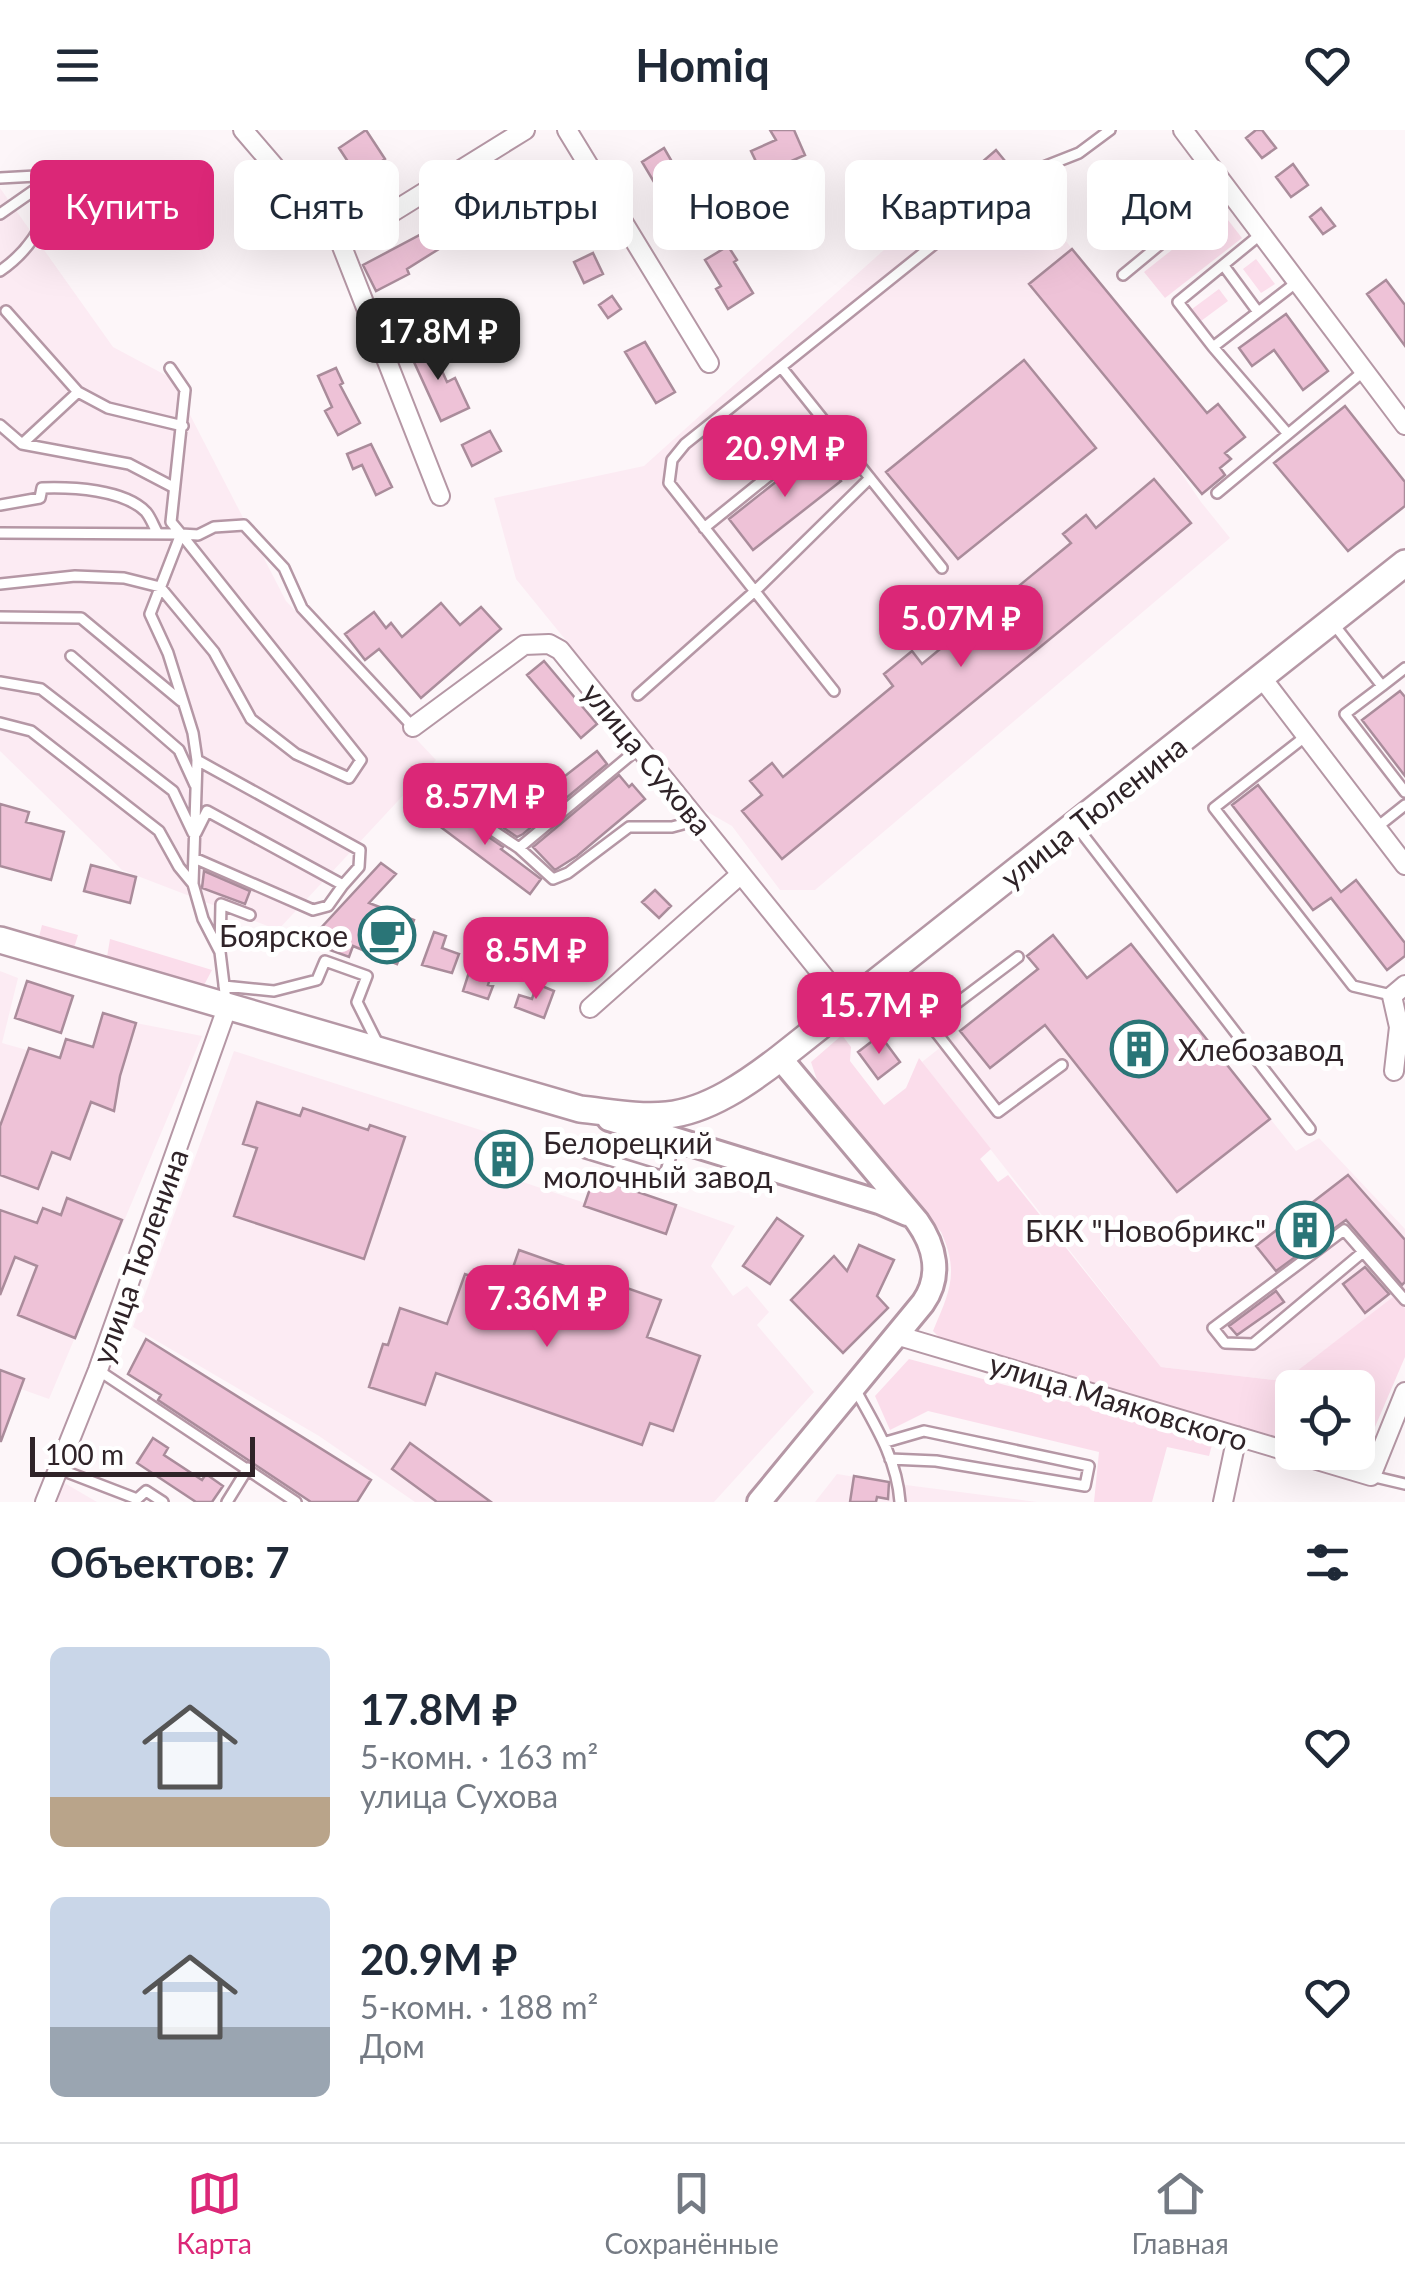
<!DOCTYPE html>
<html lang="ru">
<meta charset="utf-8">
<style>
:root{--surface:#fff;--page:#f2f2f3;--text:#1f2937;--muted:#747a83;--line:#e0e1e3;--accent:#db2777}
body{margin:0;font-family:Lato,sans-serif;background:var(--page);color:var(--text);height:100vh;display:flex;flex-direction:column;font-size:38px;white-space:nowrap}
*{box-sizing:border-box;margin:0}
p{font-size:32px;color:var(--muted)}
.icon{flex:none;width:55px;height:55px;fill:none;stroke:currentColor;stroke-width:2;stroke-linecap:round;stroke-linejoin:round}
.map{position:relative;height:1372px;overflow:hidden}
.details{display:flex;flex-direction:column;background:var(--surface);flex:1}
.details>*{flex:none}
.guide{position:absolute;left:30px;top:30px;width:1345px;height:90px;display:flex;gap:20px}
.tools{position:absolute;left:1275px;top:1240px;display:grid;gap:20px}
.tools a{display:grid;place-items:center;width:100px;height:100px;border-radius:15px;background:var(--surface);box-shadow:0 10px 40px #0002;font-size:50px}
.scale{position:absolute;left:30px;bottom:25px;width:225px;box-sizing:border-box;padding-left:10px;border:5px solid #2f2328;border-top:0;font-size:28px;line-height:35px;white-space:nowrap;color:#2f2328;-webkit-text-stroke:8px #fff;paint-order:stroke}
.price{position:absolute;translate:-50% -85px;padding:0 22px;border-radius:20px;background:var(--accent);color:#fff;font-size:32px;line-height:65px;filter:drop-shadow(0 2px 5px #0008)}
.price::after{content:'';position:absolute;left:50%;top:60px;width:30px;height:22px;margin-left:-15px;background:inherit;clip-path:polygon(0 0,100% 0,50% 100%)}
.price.on{background:#222;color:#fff}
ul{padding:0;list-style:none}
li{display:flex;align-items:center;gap:30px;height:250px;padding:0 50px}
li span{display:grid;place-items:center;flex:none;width:280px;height:200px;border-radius:15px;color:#555}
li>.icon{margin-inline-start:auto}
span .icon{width:120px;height:120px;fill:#fffc;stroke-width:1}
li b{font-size:42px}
h2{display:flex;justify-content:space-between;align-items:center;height:120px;padding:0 50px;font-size:42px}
.pill{padding:0 35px;border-radius:15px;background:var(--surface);box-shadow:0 10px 40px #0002;font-size:35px;line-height:90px}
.pill.on{background:var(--accent);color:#fff}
header{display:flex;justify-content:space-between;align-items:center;height:130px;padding:0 50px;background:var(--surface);font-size:45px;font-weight:700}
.dock{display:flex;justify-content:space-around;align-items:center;height:140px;border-top:2px solid var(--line);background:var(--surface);font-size:28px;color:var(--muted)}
.dock a{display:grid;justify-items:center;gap:5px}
.dock .on{color:var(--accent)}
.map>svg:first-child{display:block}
.built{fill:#fcebf3}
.green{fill:#fbddeb}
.building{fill:#eec2d7;stroke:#aa8c9b;stroke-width:2.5}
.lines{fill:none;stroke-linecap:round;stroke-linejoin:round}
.service-casing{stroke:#b597a5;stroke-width:14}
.minor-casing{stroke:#b597a5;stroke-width:22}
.tertiary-casing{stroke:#b597a5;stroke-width:28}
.secondary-casing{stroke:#b597a5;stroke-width:30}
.service{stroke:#fff;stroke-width:9}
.minor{stroke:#fff;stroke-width:18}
.tertiary{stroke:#fff;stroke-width:22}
.secondary{stroke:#fff;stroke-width:25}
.labels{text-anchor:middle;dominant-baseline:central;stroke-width:10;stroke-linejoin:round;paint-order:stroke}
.street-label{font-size:30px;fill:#2f2328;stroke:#fff}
.poi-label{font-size:30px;fill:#2f2328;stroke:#fff;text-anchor:end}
</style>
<header><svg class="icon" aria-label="menu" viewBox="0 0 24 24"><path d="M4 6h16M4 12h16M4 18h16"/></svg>Homiq<svg class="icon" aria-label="heart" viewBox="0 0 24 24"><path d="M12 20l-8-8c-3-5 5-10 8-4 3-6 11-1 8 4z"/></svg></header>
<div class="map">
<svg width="1405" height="1372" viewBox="0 0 1405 1372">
<rect width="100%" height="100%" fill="#fdf6f9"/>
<path class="built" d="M1010,37l62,82 -43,36 135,163 37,54 29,36 -415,352h-35l-48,-64 -28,-16 -188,-231 -22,-81 150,-32 322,-290 14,16z
M0,58l113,159 58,31 115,223 150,159 -158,170 -156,-60 -122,-119z
M1053,805l34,43 44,-34 165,207 23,-13 86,91v60l-121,92 -123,-14 -239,-305 116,-92 -11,-14z
M0,841l18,7 -16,65 117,33 17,-53 66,13 -153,363 -28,-10 3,-10 -24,-9z
M234,921l259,83 -1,5 35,12 -10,29 68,23 -1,4 82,27 10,-29 59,21 -24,40 22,30 14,-10 22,26 -12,13 57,67 -100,110h-299l-96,-66 -186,-109z
M837,1344l61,10 139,18h-222z
M61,1351l36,21h-45z"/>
<path class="green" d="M1221,81l21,27 -77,60 -21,-26z
M1256,129l19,25 -14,9 -18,-24z
M1219,159l9,12 -27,20 -9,-12z
M42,795l36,10 -4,13 -35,-11z
M110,809l102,31 -9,17 -96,-30z
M842,905l9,12 -1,14 34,44 22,-17 13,-30 72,91 -11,10 18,23 10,-7 153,192 123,14 109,-84 12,11v49l-30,70 -17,20v-59h-66v56l-346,-100 -13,-13c16,-38 27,-58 8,-99l-124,-152 -6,-18z
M909,1229l304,82 -4,15 -42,-9 -15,55h-58l5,-50 -171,-41 -38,19 -15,-34z"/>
<path class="building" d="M366,0l19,29 -27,18 -19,-29z
M770,0h24l11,25 -43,19 -11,-23 25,-11z
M1256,0h6l14,18 -14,10 -16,-20z
M664,18l18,31 -5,3 22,37 -17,10 -40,-67z
M996,20l14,17 -30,26 -14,-17z
M1293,34l15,21 -17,12 -15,-20z
M537,36l13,22 -18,12 -14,-22z
M496,64l12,21 -13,7 -12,-20z
M1321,78l14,18 -12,8 -13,-17z
M562,80l11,19 -30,17 -10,-19z
M431,99l11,18 -35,22 2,5 -33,17 -13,-26z
M728,116l9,14 -3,2 19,31 -25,16 -12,-20 5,-3 -16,-26z
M1072,119l135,164 11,-9 27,33 -20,16 6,6 -11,9 5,7 -23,19 -173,-210z
M593,123l10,21 -19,9 -10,-21z
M1386,150l19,25v41l-38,-52z
M612,166l9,13 -13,9 -9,-13z
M1286,184l42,57 -25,19 -29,-40 -22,16 -13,-18z
M429,212l18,40 8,-4 14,30 -28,13 -32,-70z
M645,212l30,50 -19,11 -31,-51z
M1024,230l72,88 -138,111 -72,-87z
M336,238l7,15 -3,2 20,38 -22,12 -13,-24 7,-4 -14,-31z
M1345,276l60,76v24l-57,45 -74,-88z
M490,301l11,20 -29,15 -10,-21z
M371,314l21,43 -16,8 -14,-30 -9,4 -6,-15z
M816,320l25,31 -88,69 -24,-31z
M1154,349l37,44 -409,336 -40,-48 20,-16 -12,-14 22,-18 11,14 110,-91 -9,-12 28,-23 10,13 52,-43 -9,-11 17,-15 10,13 79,-65 -8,-9 23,-19 10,13z
M441,473l19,22 21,-18 20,22 -80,69 -42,-49 -14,11 -20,-26 29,-22 12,16 5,-5 11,14z
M544,531l53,63 -16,14 -54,-63z
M1400,561l5,6v79l-43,-56z
M597,621l10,13 -84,70 -6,3 -16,-11z
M619,645l10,12 3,-3 13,15 -68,57 -22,14 -22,-23z
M1258,655l83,107 15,-12 49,63v13l-18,14 -56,-72 -18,12 -81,-105z
M0,674l29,8 -3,10 38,10 -13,48 -51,-14z
M441,674l62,43 -2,2 40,30 -11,15 -100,-75z
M381,733l15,11 -27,29 45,17 -17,44 -44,-18 -4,11 -41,-15 6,-13 4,2z
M91,735l45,12 -6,26 -46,-12z
M204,741l46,20 -5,13 -43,-16z
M655,760l16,16 -12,12 -17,-16z
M434,802l12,4 -4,12 17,6 -7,19 -30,-8z
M1053,805l34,43 44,-34 139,175 -93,73 -132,-167 -55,43 -30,-37 78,-62 -11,-13z
M470,839l21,6 -3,10 5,1 -5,13 -25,-8z
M27,851l46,15 -12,37 -46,-15z
M537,854l17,7 -10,27 -29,-11 4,-12 13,4z
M103,883l33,10 -16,53 -6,35 -23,-9 -21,57 -18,-7 -14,37 -38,-14v-49l29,-78 31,10 6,-19 27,8z
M880,905l20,27 -22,17 -20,-27z
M257,972l43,14 3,-8 65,22 2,-5 35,12 -41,122 -130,-43 23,-68 -14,-4z
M491,1008l36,13 -10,29 -36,-13z
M1348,1045l57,65v42l-3,3 -56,-65 -70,51 -20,-25z
M594,1047l82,28 -10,29 -82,-28z
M67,1068l55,22 -47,118 -57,-23 19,-49 -22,-9 -15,38v-85l37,13 6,-15 18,7z
M777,1088l26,18 -33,48 -27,-18z
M859,1115l35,15 -17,36 11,12 -45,45 -52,-53 43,-44 13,15z
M519,1120l142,50 -14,37 53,19 -27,75 -23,-8 -8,22 -206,-72 -11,32 -56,-18 14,-43 5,1 12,-37 47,16 18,-50 41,14z
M1365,1137l24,27 -24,19 -22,-29z
M1276,1161l8,11 -47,33 -8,-9z
M146,1209l225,141 -14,22h-46l-153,-102 3,-5 -33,-21z
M0,1240l24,9 -23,62h-1z
M153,1308l15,10 -4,7 38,25 4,-6 17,12 -11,16h-16l-59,-39z
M410,1313l81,59h-54l-45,-33z
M854,1346l35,6 -1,17 -11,-2 -1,5h-26z"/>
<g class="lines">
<g class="service-casing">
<path id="service" d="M0,48l36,-2
M0,84l43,-30
M1224,136l34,46
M0,141c28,-19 42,-43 54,-74
M1123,145l104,-86
M6,181l72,81 -56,52
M1213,217l-35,-45 83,-68
M781,237l161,201
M170,238l15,22 -14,132 10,12 17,1 16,-8 30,-2 40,43 18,40 111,119
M78,262l30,16 75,18
M0,295l22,19 107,20 44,23
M1288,304l-75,-87 84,-65
M1217,363l147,-122
M0,375l40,-7 2,-10c29,-1 82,1 104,24 5,6 8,15 12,22
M704,398l125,-101
M0,403l181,1
M181,404l-31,80 18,39 25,80 4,27 -4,124 10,35 17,33 6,49
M0,454l75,-8 49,2 36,9 54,65 37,67 45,35 53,24 12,-18 -180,-226
M0,487l81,1 100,83
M1332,492l50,64 23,-18
M71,526l108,94 16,35
M0,552l41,7 132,102 20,42
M1382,556l-37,28 60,78
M834,561l-165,-208 3,-23 13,-16 333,-267 61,-24 31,-23
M638,565l117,-104 115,-113
M0,593l31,8 128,100 20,36 14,17
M1306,606l-92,72 139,178 38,9
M449,671l70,47 34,31 15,-6 61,-46h43l26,-7
M1077,697l233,302
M1376,698l29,-23
M196,703l11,-22 136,74 16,-18 1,-17 -163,-90
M519,718l120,-100
M194,728l119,52 15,-4 15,-21
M220,820l1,-46 29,11
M890,843l108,139 64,-47
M224,856l50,5 43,-11 8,-19 42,15 -10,26 22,44
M929,894l89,-67
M570,1018l94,29 11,-34
M1363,1122l-110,92 -28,-1 -12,-15 131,-98 61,70
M98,1240l198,132
M855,1259c20,36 42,70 45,113
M886,1312l38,-11 165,35 -4,20 -149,-25 -46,-2
M59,1339l78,30 9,-8 17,11
M1371,1346l34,8
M227,1372l21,-34"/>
</g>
<g class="minor-casing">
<path id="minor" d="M243,0l98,114 99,252
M567,0l142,233
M1183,0l222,295
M341,114l184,-114
M1262,548l143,187
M413,597l111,-82 25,-1 11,6 286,354
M590,878l151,-134
M1394,941l5,-44 -7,-31 13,-11
M896,1205l475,141 34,-84
M45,1372l53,-132 129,-362
M1223,1372l14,-66"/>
</g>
<g class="tertiary-casing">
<path id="tertiary" d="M609,989l270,83 28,12
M759,1372l164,-199c19,-27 12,-57 -6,-82l-137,-163"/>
</g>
<g class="secondary-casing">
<path id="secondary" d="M0,810l580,169c29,3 59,9 87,6 41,-4 82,-33 113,-57l625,-495"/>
</g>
<use href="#service" class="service"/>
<use href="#minor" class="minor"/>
<use href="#tertiary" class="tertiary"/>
<use href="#secondary" class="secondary"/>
</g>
<defs>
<g id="cafe-ring" transform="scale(2.875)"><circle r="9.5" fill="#fff" stroke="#2a7577" stroke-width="1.5"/><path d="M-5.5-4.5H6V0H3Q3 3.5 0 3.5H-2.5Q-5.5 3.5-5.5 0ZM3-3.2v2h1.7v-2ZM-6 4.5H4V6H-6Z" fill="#2a7577"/></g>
<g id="building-ring" transform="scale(2.875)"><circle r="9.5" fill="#fff" stroke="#2a7577" stroke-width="1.5"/><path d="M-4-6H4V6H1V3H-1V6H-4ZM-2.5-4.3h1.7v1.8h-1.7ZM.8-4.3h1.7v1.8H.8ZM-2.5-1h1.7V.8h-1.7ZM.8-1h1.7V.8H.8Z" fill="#2a7577"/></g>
</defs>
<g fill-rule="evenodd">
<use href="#cafe-ring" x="387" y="805"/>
<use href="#building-ring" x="1139" y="919"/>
<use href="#building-ring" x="504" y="1029"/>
<use href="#building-ring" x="1305" y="1100"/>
</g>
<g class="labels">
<g class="street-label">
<text transform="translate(648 628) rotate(51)">улица Сухова</text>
<text transform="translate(1093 681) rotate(-38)">улица Тюленина</text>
<text transform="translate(139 1126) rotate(-70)">улица Тюленина</text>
<text transform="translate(1119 1271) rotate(17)">улица Маяковского</text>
</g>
<g class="poi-label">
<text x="348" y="805">Боярское</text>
<text x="1178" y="919" text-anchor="start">Хлебозавод</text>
<text x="543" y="1012" text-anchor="start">Белорецкий<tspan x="543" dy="34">молочный завод</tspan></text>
<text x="1266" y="1100">БКК "Новобрикс"</text>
</g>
</g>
</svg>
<div class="tools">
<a><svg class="icon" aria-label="locate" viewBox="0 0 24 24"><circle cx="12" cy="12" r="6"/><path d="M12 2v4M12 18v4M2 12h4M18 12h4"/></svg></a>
</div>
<div class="scale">100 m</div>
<b class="price on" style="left:438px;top:253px">17.8M ₽</b>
<b class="price" style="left:785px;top:370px">20.9M ₽</b>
<b class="price" style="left:961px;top:540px">5.07M ₽</b>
<b class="price" style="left:485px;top:718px">8.57M ₽</b>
<b class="price" style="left:536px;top:872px">8.5M ₽</b>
<b class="price" style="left:879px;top:927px">15.7M ₽</b>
<b class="price" style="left:547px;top:1220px">7.36M ₽</b>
<div class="guide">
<a class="pill on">Купить</a>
<a class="pill">Снять</a>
<a class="pill">Фильтры</a>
<a class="pill">Новое</a>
<a class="pill">Квартира</a>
<a class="pill">Дом</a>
</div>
</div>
<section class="details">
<h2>Объектов: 7<svg class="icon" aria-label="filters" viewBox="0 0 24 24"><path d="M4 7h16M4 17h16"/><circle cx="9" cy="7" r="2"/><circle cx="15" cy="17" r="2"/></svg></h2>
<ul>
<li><span style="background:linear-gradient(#c9d6e8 75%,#b9a48a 0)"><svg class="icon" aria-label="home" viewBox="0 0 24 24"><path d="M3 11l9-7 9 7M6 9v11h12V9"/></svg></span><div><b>17.8M ₽</b><p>5-комн. · 163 m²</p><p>улица Сухова</p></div><svg class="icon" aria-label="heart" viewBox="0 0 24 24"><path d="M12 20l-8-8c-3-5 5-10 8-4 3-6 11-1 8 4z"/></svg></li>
<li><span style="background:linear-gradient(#c9d6e8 65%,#9aa5b1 0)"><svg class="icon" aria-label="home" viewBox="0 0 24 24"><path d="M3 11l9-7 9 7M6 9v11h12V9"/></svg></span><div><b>20.9M ₽</b><p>5-комн. · 188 m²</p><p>Дом</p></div><svg class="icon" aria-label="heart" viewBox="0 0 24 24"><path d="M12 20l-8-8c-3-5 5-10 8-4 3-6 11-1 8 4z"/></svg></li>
</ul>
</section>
<nav class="dock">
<a class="on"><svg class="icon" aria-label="map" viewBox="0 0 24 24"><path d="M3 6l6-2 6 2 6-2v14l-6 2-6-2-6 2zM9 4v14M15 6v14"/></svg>Карта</a>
<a><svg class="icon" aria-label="saved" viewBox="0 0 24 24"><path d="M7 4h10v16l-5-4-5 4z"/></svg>Сохранённые</a>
<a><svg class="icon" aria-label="home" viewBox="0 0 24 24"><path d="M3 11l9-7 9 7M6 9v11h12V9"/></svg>Главная</a>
</nav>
